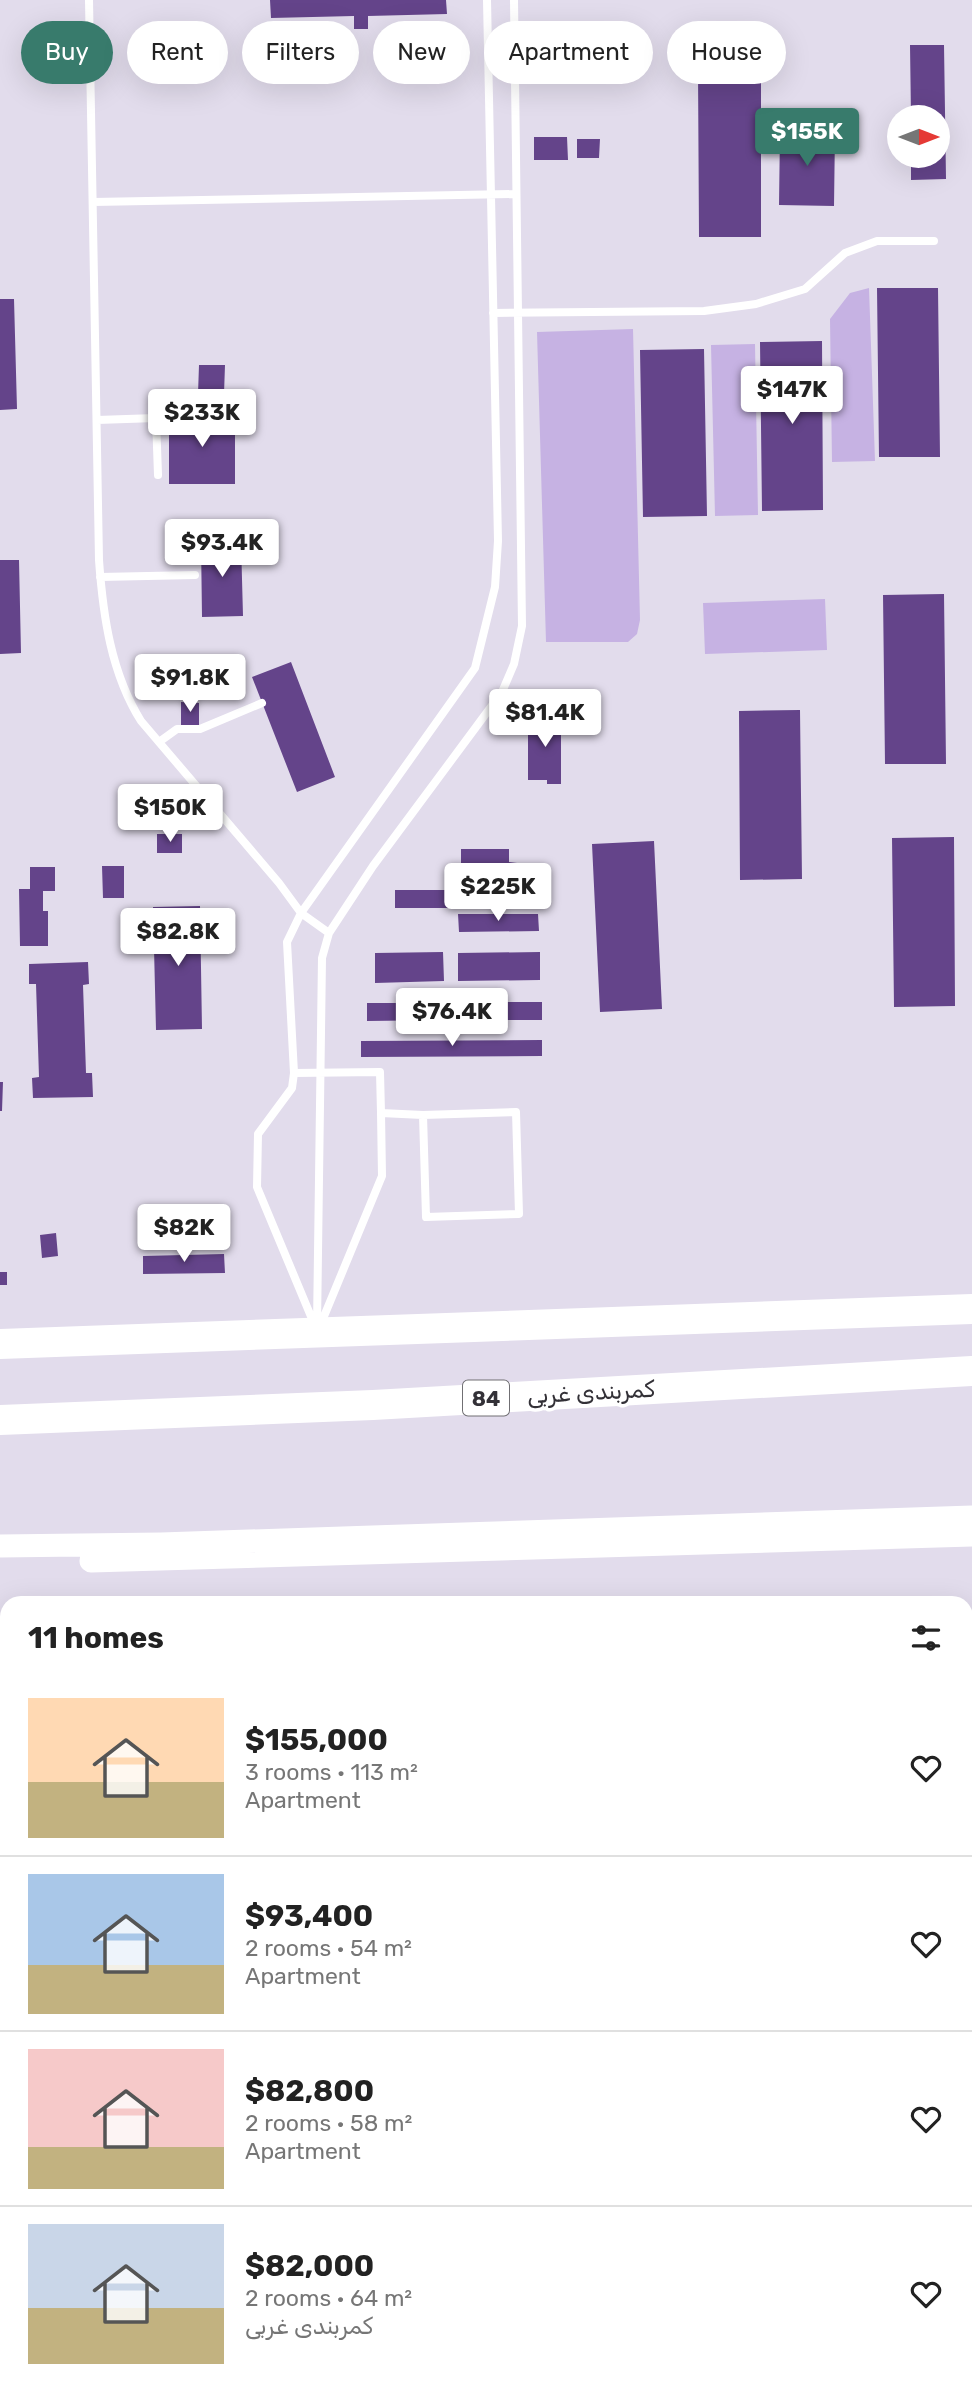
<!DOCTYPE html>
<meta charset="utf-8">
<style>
:root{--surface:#fff;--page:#f6f6f6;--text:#222;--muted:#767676;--line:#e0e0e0;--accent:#387b6c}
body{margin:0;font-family:Rubik,"Noto Sans Arabic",sans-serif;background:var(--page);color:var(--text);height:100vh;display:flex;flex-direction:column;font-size:26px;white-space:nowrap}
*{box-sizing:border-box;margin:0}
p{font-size:23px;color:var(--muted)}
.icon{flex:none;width:38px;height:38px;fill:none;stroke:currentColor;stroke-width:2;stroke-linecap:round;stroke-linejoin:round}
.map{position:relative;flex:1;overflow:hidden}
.panel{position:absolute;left:0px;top:1596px;width:973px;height:800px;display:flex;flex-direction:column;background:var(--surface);border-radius:21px 21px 0 0;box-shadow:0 7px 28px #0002}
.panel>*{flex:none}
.top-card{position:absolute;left:21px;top:21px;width:931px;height:63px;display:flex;gap:14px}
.needle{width:46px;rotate:90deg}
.buttons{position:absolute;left:887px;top:105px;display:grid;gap:14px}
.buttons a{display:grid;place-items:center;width:63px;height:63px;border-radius:50%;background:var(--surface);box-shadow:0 7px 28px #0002;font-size:35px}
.price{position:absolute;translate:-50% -60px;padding:0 16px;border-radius:7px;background:#fff;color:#222;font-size:23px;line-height:46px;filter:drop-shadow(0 2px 4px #0008)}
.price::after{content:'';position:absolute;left:50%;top:42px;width:21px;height:16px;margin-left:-10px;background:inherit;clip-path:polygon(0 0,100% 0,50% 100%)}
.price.current{background:var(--accent);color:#fff}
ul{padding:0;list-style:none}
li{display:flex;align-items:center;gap:21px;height:175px;padding:0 28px}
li+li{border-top:2px solid var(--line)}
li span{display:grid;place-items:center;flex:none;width:196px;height:140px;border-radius:0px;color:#555}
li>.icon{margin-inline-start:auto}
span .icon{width:84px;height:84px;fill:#fffc;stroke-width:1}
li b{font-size:30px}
h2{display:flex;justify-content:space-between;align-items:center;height:84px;padding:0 28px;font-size:30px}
.tag{padding:0 24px;border-radius:32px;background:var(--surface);box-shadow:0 7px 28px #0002;font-size:24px;line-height:63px}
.tag.current{background:var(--accent);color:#fff}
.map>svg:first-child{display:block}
.built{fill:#d9d0e7}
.green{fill:#c6b2e3}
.building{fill:#64448a}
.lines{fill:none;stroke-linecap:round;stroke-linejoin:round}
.lane{stroke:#fff;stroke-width:8}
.street{stroke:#fff;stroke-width:16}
.secondary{stroke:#fff;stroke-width:23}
.highway{stroke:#fff;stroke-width:30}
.labels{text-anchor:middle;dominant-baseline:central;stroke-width:7;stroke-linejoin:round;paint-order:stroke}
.shield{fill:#fff;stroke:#706f73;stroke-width:2}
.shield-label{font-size:21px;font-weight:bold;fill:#333137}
.street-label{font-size:23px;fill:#333137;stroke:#fff}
</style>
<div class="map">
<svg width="972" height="2395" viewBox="0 0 972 2395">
<rect width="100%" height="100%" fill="#e2dcec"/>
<path class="built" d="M972,2184v211h-63l2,-6h55v-185z"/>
<path class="green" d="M869,288l6,173 -43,1 -2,-143 20,-26z
M633,329l7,291 -3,14 -9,8h-82l-9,-310z
M755,344l3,171 -43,1 -4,-171z
M825,599l2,51 -122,4 -2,-51z"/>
<path class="building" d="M270,0h176l1,14 -79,2v13h-14v-13l-83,2z
M910,45h34l2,134 -35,1v-24h27v-39h-27z
M761,69v168h-62l-1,-167z
M780,131h55l-1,75 -55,-1z
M534,137h33l1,23h-34z
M577,139h23l-1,19h-22z
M877,288h61l2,169h-61z
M0,299h14l3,110 -17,1z
M822,341l1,169 -61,1 -2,-169z
M704,349l3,167 -64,1 -3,-167z
M199,365h26l-1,29h-26z
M235,414v70h-66v-69z
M201,542h40l2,74 -41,1z
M0,560h19l2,93 -21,1z
M944,594l2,170h-61l-2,-169z
M291,662l44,115 -38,15 -45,-115z
M181,702l18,1v23l-18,-1z
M800,710l2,169 -62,1 -1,-169z
M561,714v70h-14v-4h-19v-61h17v-4z
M157,834h25v19h-25z
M954,837l1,169 -61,1 -2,-169z
M654,841l8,168 -62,3 -8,-168z
M461,849h48v13l8,1v31h-6l-1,14 -49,-1v-12h-4v-32h4z
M102,866h22v32h-21z
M30,867h25v24h-12v20h5v35h-28l-1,-57h11z
M395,890h55v18h-55z
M200,906l2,123 -46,1 -3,-123z
M458,914h80l1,17 -80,1z
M443,952l1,29 -69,2v-30z
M540,952v28l-82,1v-28z
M88,962l1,22 -6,1 3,88h6l1,24 -60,1 -1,-20 7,-1 -3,-93h-7v-20z
M462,1002h80v18h-80z
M367,1003h80v17l-80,1z
M542,1040v16l-181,1v-16z
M0,1082h3l-1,29h-2z
M56,1233l2,23 -16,2 -2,-23z
M224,1254l1,19 -82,1v-18z
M0,1272h7v13h-7z
M947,1596v7h-96v-2z
M966,1642h6v143l-6,1z
M2,1987l5,1v49h-7z
M0,2038l7,1v49h-7z
M0,2089h7v101l-7,-1z
M0,2202h7v50l-7,-1z
M0,2252l7,1v101l-7,-1z
M785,2389h53v6h-53z"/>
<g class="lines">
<path class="lane" d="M89,0l10,560c4,56 12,113 42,161l138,162 22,30 28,20
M93,202l423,-8
M493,313l211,-2 52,-7 49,-15 40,-36 32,-12h57
M97,420l59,-2 2,57
M100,577l95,-2
M159,742l18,-13h23l62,-26
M294,1073l86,-1 1,41 42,2
M516,1112l3,102 -93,3 -3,-102z
M315,1326l-58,-139 1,-53 34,-46 2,-15 -7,-131 14,-29 174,-245 20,-81 3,-46 -11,-541
M317,1326l5,-368 7,-25 44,-67 129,-174 12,-28 8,-38 -8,-626
M320,1326l62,-150 -1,-63"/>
<path class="street" d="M0,1708h7
M0,1841l7,-1
M0,1920l7,-1
M966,1940l6,1
M0,1971l7,-4
M966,1990l6,-24
M0,2379l7,1
M448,2391l89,4
M866,2395l1,-6"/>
<path class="secondary" d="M0,1546l161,-2 811,-27
M91,1561l881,-26"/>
<path class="highway" d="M0,1344l972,-35
M0,1420l373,-15 599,-34"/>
</g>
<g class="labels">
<rect class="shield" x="463" y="1380.5" width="46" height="35" rx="5"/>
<g class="shield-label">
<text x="486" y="1398">84</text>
</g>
<g class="street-label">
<text transform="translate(591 1392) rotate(-3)">کمربندی غربی</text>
</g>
</g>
</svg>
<div class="buttons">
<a><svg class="needle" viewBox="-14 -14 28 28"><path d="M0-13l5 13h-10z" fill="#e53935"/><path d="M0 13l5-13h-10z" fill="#767676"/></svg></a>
</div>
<b class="price current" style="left:807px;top:168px">$155K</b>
<b class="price" style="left:792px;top:426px">$147K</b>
<b class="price" style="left:202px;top:449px">$233K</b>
<b class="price" style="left:222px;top:579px">$93.4K</b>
<b class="price" style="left:190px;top:714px">$91.8K</b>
<b class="price" style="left:545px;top:749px">$81.4K</b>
<b class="price" style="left:170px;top:844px">$150K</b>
<b class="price" style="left:498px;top:923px">$225K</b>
<b class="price" style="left:178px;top:968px">$82.8K</b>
<b class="price" style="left:452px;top:1048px">$76.4K</b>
<b class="price" style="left:184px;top:1264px">$82K</b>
<div class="top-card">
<a class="tag current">Buy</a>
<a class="tag">Rent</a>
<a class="tag">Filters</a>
<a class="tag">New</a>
<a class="tag">Apartment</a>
<a class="tag">House</a>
</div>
<section class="panel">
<h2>11 homes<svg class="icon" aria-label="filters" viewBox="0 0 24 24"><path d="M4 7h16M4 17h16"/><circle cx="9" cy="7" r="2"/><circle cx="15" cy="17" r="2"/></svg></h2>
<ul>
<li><span style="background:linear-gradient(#ffd9b3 60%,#c2b280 0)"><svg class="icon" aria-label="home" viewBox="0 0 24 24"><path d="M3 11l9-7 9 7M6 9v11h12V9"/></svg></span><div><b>$155,000</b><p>3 rooms · 113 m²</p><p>Apartment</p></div><svg class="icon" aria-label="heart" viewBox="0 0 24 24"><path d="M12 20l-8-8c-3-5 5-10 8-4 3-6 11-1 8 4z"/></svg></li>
<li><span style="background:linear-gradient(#a9c7e8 65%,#c2b280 0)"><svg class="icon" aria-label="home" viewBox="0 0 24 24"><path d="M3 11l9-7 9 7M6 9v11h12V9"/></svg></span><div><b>$93,400</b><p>2 rooms · 54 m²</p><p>Apartment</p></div><svg class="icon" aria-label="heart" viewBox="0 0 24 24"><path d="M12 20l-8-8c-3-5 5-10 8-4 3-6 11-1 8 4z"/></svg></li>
<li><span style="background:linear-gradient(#f6c9c9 70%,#c2b280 0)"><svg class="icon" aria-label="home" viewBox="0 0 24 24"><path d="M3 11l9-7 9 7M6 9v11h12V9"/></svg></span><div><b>$82,800</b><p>2 rooms · 58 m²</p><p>Apartment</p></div><svg class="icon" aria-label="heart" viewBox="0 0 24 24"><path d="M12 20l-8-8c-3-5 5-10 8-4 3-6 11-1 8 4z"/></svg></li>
<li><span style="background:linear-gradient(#c9d6e8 60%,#c2b280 0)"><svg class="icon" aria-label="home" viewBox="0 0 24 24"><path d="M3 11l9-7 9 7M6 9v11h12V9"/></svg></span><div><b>$82,000</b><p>2 rooms · 64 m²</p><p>کمربندی غربی</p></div><svg class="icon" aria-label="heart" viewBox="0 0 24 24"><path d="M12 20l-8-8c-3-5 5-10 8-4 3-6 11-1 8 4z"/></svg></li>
</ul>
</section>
</div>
